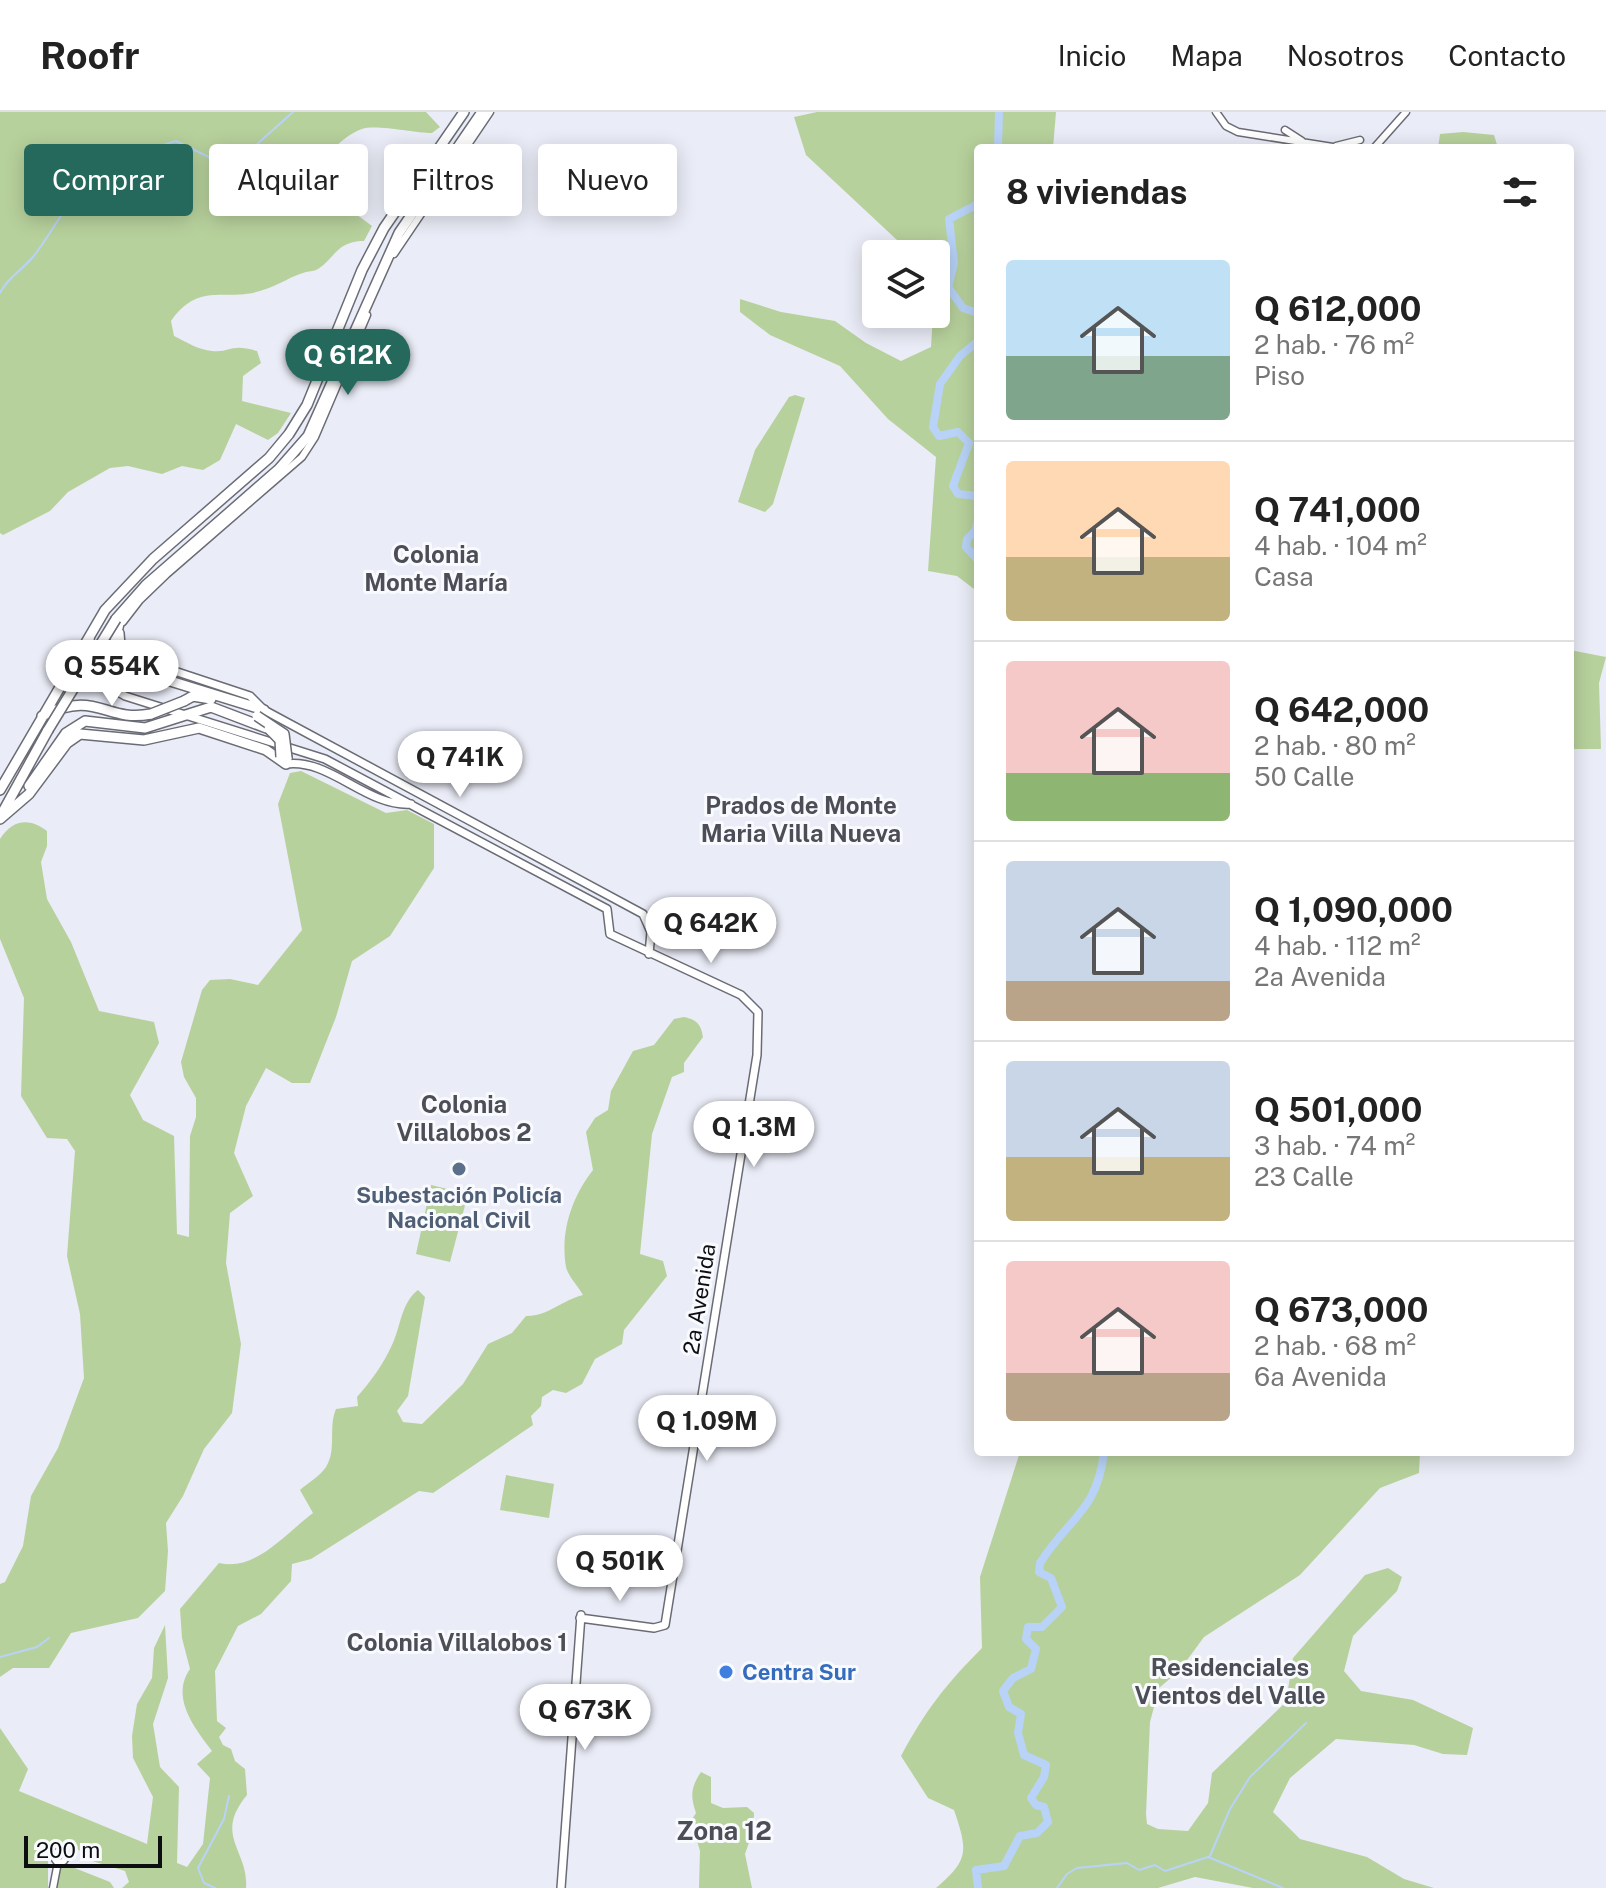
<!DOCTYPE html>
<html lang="es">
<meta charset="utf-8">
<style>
:root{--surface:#fff;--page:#f6f6f6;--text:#222;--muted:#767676;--line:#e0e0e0;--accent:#24695c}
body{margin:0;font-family:"Public Sans",sans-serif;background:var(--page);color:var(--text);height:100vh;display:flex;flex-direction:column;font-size:30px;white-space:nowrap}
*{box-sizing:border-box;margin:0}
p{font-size:26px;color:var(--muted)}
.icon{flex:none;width:44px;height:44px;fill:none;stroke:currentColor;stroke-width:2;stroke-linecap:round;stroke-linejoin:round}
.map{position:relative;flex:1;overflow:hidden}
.drawer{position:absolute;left:974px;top:32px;width:600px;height:1312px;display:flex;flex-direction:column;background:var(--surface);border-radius:8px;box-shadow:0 4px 20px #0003}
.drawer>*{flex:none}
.banner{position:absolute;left:24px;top:32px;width:760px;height:72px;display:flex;gap:16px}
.controls{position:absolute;left:862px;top:128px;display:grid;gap:16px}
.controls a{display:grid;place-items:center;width:88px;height:88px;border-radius:8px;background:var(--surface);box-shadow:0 4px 20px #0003;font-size:40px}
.scale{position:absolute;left:24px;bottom:20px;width:138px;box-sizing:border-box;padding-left:8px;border:4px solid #0d0e12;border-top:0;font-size:22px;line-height:28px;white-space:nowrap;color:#0d0e12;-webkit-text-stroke:6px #f9fafe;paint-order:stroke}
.price{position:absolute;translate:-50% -68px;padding:0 18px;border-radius:28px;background:#fff;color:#222;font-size:26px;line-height:52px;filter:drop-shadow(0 2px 4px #0008)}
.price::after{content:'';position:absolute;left:50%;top:48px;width:24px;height:18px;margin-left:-12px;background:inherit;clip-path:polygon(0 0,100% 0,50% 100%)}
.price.on{background:var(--accent);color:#fff}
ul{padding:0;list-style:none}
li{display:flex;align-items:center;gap:24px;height:200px;padding:0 32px}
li+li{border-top:2px solid var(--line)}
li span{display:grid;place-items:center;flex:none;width:224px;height:160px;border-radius:8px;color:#555}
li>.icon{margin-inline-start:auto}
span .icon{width:96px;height:96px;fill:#fffc;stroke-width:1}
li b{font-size:34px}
h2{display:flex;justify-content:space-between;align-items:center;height:96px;padding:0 32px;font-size:34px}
.pill{padding:0 28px;border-radius:8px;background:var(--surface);box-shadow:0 4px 20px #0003;font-size:28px;line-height:72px}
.pill.on{background:var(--accent);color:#fff}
header{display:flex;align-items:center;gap:48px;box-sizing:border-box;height:112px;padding:0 40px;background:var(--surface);border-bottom:2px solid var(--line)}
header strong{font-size:38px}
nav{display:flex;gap:44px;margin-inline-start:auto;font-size:28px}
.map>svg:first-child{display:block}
.green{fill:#b7d19c}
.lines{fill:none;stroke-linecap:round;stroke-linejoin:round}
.stream{stroke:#b8d3f7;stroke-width:2}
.river{stroke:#b8d3f7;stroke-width:8}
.minor-casing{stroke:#6a6c75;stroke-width:9}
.major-casing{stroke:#6a6c75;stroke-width:10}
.highway-casing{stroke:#6a6c75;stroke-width:12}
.minor{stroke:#fff;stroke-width:6}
.major{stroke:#fff;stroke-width:7}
.highway{stroke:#fff;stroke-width:9}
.highway-bridge-casing{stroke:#6a6c75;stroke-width:12;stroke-linecap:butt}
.highway-bridge{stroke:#fff;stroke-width:9}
.service-dot{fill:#5c6f8a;stroke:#f9fafe;stroke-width:3}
.shop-dot{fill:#3f7fe0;stroke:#f9fafe;stroke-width:3}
.labels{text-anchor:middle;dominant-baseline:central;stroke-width:6;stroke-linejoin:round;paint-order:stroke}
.service-label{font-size:22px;font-weight:bold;fill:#4e5e75;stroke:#f9fafe}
.street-label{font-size:22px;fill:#0d0e12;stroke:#f9fafe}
.shop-label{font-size:22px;font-weight:bold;fill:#366cbe;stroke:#f9fafe;text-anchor:start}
.neighbourhood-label{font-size:24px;font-weight:bold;fill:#4c4e57;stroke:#f9fafe}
.quarter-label{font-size:26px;font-weight:bold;fill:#4c4e57;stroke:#f9fafe}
</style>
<header>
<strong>Roofr</strong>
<nav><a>Inicio</a><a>Mapa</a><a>Nosotros</a><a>Contacto</a></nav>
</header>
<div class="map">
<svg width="1606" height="1776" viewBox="0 0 1606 1776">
<rect width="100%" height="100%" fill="#eaecf7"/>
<path class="green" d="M0,0h426l14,15 -8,6c-17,0 -57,-9 -70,-4 -24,9 -42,32 -45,56l55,41 -8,15c-27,0 -29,17 -46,28 -3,2 -8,2 -12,3 -15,4 -25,12 -40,17 -38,15 -66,-10 -95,32l3,15c12,6 25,14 38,15 19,2 18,-8 45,0l4,12 -18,13 -1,25 49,12 -13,20 -10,7 -32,-16 -16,36 -17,10 -21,-4 -20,8 -34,-8 -18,2 -42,24 -18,19 -47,24 -3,-2z
M817,0h239l-3,36h-75v444l-21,-16 -29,-5 8,-114 -48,-38 -48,-53 -70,-31 -30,-23v-13l41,13 54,9 31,22 35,18 30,-14 2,-33h3v-60h-24l-106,-99 -12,-38z
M1463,20l31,3 4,13h-60l2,-14z
M795,283l10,3 -32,106 -8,8 -27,-10 17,-52 34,-53z
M1570,538l36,7 -7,26 2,66h-31z
M301,659l85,42 21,-3 27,14v44l-44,68 -38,25 -16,56 -26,66h-18l-26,-15 -20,38 -12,47 19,43 -23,17 -4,50 15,81 -9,69 -28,36 -21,47 -17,27 2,28 -3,40 -27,27 -67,15 -22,35h-36l-13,9v-93l5,-2 18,-36 8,-50 27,-48 26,-70 -4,-64 -13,-58 8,-105 -8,-12 -20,-1 -26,-42 3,-98 -24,-59v-100c12,-19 29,-22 47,-8v15l-6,16 6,37 24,43 28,69 55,11 5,21 -29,52 13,25 31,16 3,98 12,3 1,-101 6,-19v-19l-12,-21 -3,-15 21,-72 8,-10 20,-1 28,6 44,-55 -24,-126 12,-31z
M684,905c13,3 17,7 19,20l-19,26v9l-12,5 -20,57 -12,120 23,7 4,15 -43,54 -2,14 -27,15 -13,25 -16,9 -13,-3 -11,7 -1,9 -10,10 2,9 -100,68 -14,-2 -108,68 -19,5 -1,17 -30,33 -23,12 -23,45 2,50 9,7 -7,9 4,8 8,4 4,12 10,8 2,26c-34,41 2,55 -1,93h-124l7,-6 -4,-11 -36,-11 -4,-7 -31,-14 -6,12v37h-48v-160l28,41 -9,22 128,53 6,-47 -20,-39 -1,-22 5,-32 15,-26 2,-30 11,-23 3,53 -15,46 7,43 19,20 -2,76 10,4 16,-23 7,-66 -13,-14 15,-13c-17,-23 -42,-53 -22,-82l-8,-31 -2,-29 39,-46c36,9 66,-29 94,-50l-13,-23c8,-7 20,-14 26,-23 11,-17 2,-40 10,-58l22,-3 -1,-9c14,-16 26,-32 35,-52 9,-19 9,-42 26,-55l7,7 -17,99 -11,15 6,11 19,2 41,-40 25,-40 24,-11 14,-17c20,1 37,-16 57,-21 -5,-9 -15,-19 -17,-28 -6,-36 6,-70 27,-97l-7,-38 9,-14 13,-8 3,-19 22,-40 21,-6 20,-26z
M431,1073l37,9 -18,68 -34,-8z
M1020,1340h400l-1,21 -39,15 -80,87 -96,62 -25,34 -20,17 -9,34 -4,92 1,10 11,5 30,2 20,-28 4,-30 74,-71 7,-44 72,-83 23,-7 14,9 -5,14 -44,45 -9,35 17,20 52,9 60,28 -6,27 -24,-1 -29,-9 -78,-6 -46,39 -17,34 27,27 67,18 37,22 30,9h-181l-58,-11 -37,11h-222c33,-28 32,-37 18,-78l-26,-12 -27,-42c24,-45 45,-72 81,-108l-2,-71z
M506,1363l48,9 -5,34 -49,-8z
M701,1660l10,5v26l12,5 24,-1 7,6 -1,18 -8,23 7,34h-53l1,-37 -9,-30 5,-8c-6,-17 -5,-26 5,-41z
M67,1753l43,17 4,6h-58l2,-18z"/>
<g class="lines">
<path class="stream" d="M0,181c7,-15 23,-24 33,-36 19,-23 43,-75 71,-84 14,-5 31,11 46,13l7,-9v-25l9,-8 10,-3 45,22 25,-9 47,-42
M0,1545l37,-10 12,-9
M1210,1744l20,-47 20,-32 56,-54
M215,1776l-11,-5 -6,-15 26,-49 5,-23
M1057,1776l10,-14 10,-6 50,-5 12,7 16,-5 10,6 43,-14 75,31"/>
<path class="river" d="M998,36l1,-36
M978,92l-29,15 5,44 -6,24 15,21 15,5
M978,229l-18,15 -20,28 -7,43 6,9 19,-4 11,11 -16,43 5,8 20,2
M978,409l-3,10 -8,8 -1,8 12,13
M978,1776l-2,-18 28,-4 16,-30 17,-3 11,-11 -4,-15 -8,-2 -5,-7 13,-21 2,-12 -22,-10 -6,-22 3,-19 -12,-7 -6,-16 10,-13 18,-9 5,-20 -10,-10 2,-12h14l20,-20 -11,-29 -12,-6 1,-9c29,-46 57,-51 64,-111"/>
<g class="minor-casing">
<path id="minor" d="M1216,0l10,14 12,6 101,16
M1285,18l17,11
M1336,34l24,-6
M1374,36l32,-36
M394,142l96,-142
M123,510l17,-22 27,-26 135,-117 13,-20 52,-122
M54.5 1745a5.5 5.5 0 1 1 11 0a5.5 5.5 0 1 1-11 0Z
M53,1776l5,-26"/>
</g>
<g class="major-casing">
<path id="major" d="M120,521l1,13 8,10 121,40 14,14 379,204 8,18 -2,22
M90,525l2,35 6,8 27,16 200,63 282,150 3,25 131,61 17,17 -1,43 -92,570 -11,3 -74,-10
M286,652c44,-6 80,43 125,40
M561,1776l20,-273"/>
</g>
<g class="highway-casing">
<path id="highway" d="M121,503l-7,30 14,23 136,42
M116,507l30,-34 133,-116 29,-33 91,-203 83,-121
M184,589l9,-5 18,3
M42,604c56,-27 63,7 109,-2
M29,674l37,-53 19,-12 60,7 66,-21 58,22
M0,678l105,-180 48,-51 116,-101 20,-24 18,-29 55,-135 22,-42 80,-116
M0,705l48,-87
M0,707l29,-25 38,-51 13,-9 64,6 55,-12 67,22 20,14 1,-6"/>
</g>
<use href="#minor" class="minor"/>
<use href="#major" class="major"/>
<use href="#highway" class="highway"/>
<g class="highway-bridge-casing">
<path id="highway-bridge" d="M151,602l33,-13
M257,604l27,18 3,24
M269,617l11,11 1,17
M48,618l68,-111"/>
</g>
<use href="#highway-bridge" class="highway-bridge"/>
</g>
<circle class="service-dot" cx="459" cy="1057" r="8"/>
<circle class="shop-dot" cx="726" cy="1560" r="8"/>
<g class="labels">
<g class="service-label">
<text x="459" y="1083">Subestación Policía<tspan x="459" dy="25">Nacional Civil</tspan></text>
</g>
<g class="street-label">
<text transform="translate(699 1187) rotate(-81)">2a Avenida</text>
</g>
<g class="shop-label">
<text x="742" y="1560">Centra Sur</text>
</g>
<g class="neighbourhood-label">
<text x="436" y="442">Colonia<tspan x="436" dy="28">Monte María</tspan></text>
<text x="801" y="693">Prados de Monte<tspan x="801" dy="28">Maria Villa Nueva</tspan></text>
<text x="464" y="992">Colonia<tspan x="464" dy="28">Villalobos 2</tspan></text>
<text x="457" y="1530">Colonia Villalobos 1</text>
<text x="1230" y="1555">Residenciales<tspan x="1230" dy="28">Vientos del Valle</tspan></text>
</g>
<g class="quarter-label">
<text x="724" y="1718">Zona 12</text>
</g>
</g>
</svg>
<div class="controls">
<a><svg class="icon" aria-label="layers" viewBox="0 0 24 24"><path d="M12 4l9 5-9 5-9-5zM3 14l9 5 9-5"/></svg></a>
</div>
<div class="scale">200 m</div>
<b class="price on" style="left:348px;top:285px">Q 612K</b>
<b class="price" style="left:112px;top:596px">Q 554K</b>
<b class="price" style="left:460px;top:687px">Q 741K</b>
<b class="price" style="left:711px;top:853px">Q 642K</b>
<b class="price" style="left:754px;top:1057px">Q 1.3M</b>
<b class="price" style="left:707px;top:1351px">Q 1.09M</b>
<b class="price" style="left:620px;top:1491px">Q 501K</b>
<b class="price" style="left:585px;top:1640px">Q 673K</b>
<div class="banner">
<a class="pill on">Comprar</a>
<a class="pill">Alquilar</a>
<a class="pill">Filtros</a>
<a class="pill">Nuevo</a>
</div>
<section class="drawer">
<h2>8 viviendas<svg class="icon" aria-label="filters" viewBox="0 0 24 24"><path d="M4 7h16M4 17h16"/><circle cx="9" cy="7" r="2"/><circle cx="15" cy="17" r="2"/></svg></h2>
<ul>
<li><span style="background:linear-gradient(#bfe0f5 60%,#7fa58c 0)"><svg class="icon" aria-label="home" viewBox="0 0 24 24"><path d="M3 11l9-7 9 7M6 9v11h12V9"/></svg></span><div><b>Q 612,000</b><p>2 hab. · 76 m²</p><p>Piso</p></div></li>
<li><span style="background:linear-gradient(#ffd9b3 60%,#c2b280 0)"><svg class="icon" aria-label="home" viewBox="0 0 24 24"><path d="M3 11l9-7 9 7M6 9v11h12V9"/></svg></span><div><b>Q 741,000</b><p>4 hab. · 104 m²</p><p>Casa</p></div></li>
<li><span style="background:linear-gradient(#f6c9c9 70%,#8fb573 0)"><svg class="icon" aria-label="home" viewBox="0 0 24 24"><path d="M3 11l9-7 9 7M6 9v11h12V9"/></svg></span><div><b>Q 642,000</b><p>2 hab. · 80 m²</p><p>50 Calle</p></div></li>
<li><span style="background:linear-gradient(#c9d6e8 75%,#b9a48a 0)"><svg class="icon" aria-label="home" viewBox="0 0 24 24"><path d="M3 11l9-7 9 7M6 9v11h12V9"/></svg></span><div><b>Q 1,090,000</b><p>4 hab. · 112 m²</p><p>2a Avenida</p></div></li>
<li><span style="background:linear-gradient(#c9d6e8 60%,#c2b280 0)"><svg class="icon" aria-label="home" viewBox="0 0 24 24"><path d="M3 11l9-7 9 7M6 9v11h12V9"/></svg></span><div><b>Q 501,000</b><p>3 hab. · 74 m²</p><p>23 Calle</p></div></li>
<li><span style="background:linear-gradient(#f6c9c9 70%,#b9a48a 0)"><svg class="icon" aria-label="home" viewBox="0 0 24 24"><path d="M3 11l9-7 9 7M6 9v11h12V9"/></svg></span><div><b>Q 673,000</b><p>2 hab. · 68 m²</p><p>6a Avenida</p></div></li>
</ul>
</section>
</div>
